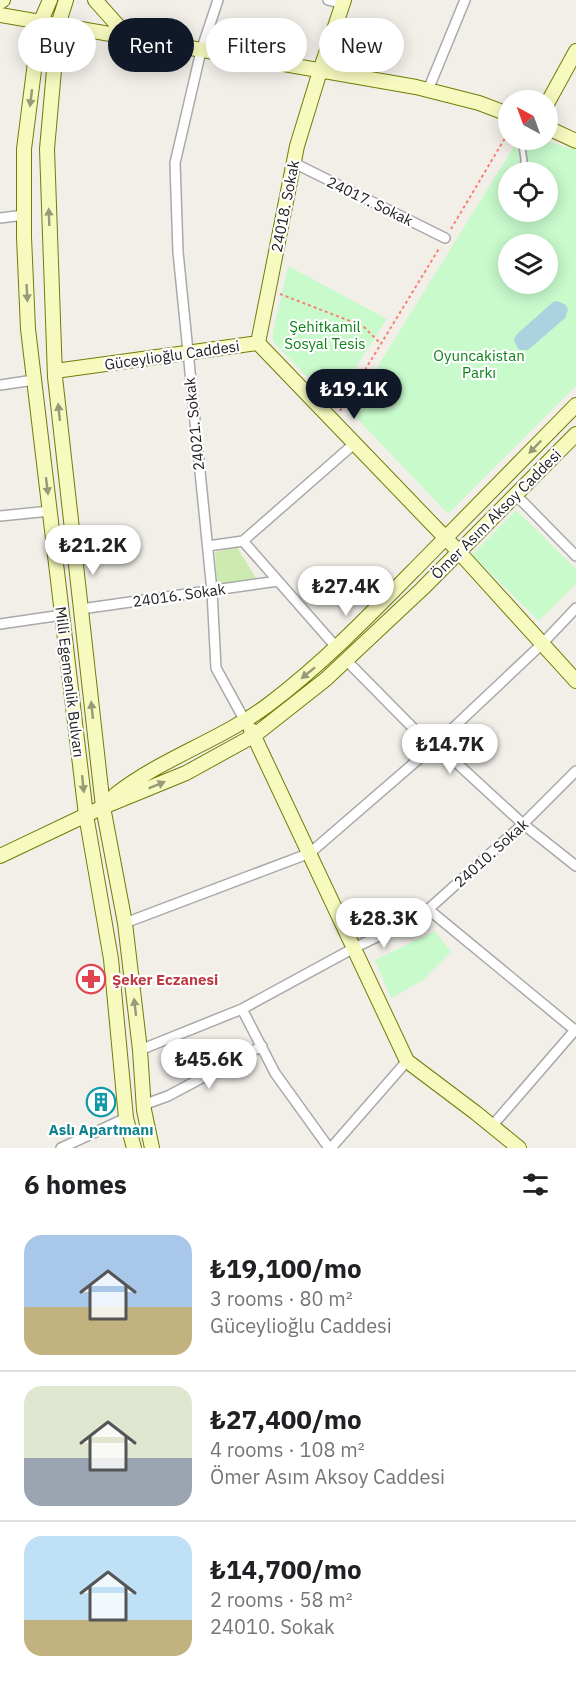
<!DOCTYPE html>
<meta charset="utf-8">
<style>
:root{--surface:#fff;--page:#f2f2f2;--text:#202124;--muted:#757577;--line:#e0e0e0;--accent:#111827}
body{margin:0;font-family:"IBM Plex Sans",sans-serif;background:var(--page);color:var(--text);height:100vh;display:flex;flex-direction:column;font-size:22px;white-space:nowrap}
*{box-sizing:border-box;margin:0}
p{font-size:20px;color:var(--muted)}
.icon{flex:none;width:33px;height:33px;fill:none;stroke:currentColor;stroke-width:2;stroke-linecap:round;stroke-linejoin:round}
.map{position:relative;height:1148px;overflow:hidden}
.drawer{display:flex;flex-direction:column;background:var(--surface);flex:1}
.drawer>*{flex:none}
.guide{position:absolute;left:18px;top:18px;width:540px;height:54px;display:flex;gap:12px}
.needle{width:39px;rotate:319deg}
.fabs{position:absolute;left:498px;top:90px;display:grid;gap:12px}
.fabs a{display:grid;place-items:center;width:60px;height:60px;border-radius:50%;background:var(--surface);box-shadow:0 3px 15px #0003;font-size:30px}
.price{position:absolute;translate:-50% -51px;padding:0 14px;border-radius:21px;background:#fff;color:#222;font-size:20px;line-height:39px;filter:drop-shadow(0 2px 3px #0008)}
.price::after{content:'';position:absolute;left:50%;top:36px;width:18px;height:14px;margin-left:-9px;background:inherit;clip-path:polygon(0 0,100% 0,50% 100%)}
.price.selected{background:var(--accent);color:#fff}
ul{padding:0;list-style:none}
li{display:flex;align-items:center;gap:18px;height:150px;padding:0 24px}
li+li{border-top:2px solid var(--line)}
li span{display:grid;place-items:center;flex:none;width:168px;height:120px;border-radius:18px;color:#555}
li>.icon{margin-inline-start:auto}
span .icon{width:72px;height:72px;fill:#fffc;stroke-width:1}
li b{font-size:26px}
h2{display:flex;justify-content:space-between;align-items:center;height:72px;padding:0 24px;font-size:26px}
.pill{padding:0 21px;border-radius:27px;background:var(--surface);box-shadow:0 3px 15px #0003;font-size:21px;line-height:54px}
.pill.selected{background:var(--accent);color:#fff}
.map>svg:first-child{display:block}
.grass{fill:#cdebb0}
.park{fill:#c8facc;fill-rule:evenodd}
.water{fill:#aad3df}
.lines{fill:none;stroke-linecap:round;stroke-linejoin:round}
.lane-casing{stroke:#a9a9a9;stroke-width:8}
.street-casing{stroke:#a9a9a9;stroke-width:12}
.secondary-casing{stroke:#707d05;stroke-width:16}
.path{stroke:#fa8072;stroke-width:2;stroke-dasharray:3 3;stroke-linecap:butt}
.lane{stroke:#fff;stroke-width:4.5}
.street{stroke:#fff;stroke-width:9}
.secondary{stroke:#f7fabf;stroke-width:14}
.oneway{fill:#979978}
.labels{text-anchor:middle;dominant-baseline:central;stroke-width:4.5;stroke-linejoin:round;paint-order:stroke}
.street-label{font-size:15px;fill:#222;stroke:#fff}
.park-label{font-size:15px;fill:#0c8416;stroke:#fff}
.health-label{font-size:15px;font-weight:bold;fill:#be3a42;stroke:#fff;text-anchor:start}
.culture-label{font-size:15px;font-weight:bold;fill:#0d838f;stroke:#fff}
</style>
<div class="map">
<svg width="576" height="1148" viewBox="0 0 576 1148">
<rect width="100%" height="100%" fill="#f2efe9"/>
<path class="grass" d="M237,547l19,31 -39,7 -2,-33z"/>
<path class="park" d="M518,140h25l33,10v236l-128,128 -98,-103zM508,172h40v40h-40zM508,244h40v40h-40z
M288,266l99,53 -55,85 -59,-63v-10z
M516,510l60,59v15l-37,37 -67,-66z
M435,931l16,21 -29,29 -31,17 -16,-38z"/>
<path class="water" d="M557,301l9,4 2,5 -3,8 -37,32h-9l-5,-9 2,-6 37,-33z"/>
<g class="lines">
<g class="lane-casing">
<path id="lane" d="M521,140l3,20 -1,12"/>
</g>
<g class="street-casing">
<path id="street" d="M218,0l-17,51 -26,112 3,89 34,339 4,77 29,53
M328,0l15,4
M428,90l37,-90
M294,163l151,75
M0,218l24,-3
M0,385l34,-5
M516,495l60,61
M0,516l50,-5
M208,546l35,-5
M81,609l197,-28
M0,624l62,-9
M337,648l-94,-107 112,-98
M346,660l75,76 15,8 87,80 53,42
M428,909l148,122
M125,923l185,-70 126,-109 106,-100 34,-36
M242,1009l33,64 54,75
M140,1050l102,-41 112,-61 68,-33 101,-91 53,-53
M143,1105l25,-9 94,-50
M492,1126l84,-97
M61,1148l65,-30
M331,1148l76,-87"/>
</g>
<g class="secondary-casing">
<path id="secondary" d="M50,0l-10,23 -16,126v88l4,92 58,486 25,144 15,159 8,30
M66,0l-8,25 -11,124 8,228 48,430 22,116 15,127 4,60 8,38
M95,0l33,37
M0,2l3,-2
M0,15l416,72 63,16 29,11
M548,102l28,-51
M548,128l28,13
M258,343l39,-197 23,-75 24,-71
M55,371l203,-28 201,209 117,129
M251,730l156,331 69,52 43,35
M115,795c45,-36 106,-55 153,-90 53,-40 99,-87 146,-135 54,-55 108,-110 162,-165
M0,856l103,-49 83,-34 69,-38 71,-56 96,-90 154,-155"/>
</g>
<path class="path" d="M451,229l57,-96
M280,294l83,32 18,18
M340,411l100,-164"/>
<use href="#lane" class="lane"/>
<use href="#street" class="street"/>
<use href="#secondary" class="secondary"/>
</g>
<defs><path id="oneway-solid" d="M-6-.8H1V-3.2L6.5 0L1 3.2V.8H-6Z" transform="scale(1.5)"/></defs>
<g class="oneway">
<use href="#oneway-solid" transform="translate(31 98) rotate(97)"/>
<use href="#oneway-solid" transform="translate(49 217) rotate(-92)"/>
<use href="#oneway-solid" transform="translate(27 293) rotate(87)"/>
<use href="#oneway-solid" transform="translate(59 412) rotate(-96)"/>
<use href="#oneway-solid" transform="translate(535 447) rotate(134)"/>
<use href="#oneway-solid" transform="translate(47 486) rotate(83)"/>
<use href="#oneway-solid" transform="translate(308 673) rotate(141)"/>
<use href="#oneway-solid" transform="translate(92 710) rotate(-96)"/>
<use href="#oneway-solid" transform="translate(83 784) rotate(84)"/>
<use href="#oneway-solid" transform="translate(157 785) rotate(-22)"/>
<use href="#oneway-solid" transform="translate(135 1007) rotate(-97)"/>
</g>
<defs>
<g id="pharmacy-ring" transform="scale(1.5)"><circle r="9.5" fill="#fff" stroke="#e0444e" stroke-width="1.5"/><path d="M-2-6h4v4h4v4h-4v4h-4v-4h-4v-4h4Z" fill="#e0444e"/></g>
<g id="building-ring" transform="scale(1.5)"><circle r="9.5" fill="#fff" stroke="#0f9aa8" stroke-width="1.5"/><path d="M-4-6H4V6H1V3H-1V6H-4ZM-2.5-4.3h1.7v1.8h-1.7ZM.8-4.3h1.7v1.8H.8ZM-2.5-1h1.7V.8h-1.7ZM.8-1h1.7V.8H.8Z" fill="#0f9aa8"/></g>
</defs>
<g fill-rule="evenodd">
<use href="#pharmacy-ring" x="91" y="979"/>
<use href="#building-ring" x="101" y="1102"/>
</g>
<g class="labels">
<g class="street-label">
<text transform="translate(370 201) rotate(26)">24017. Sokak</text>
<text transform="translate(285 206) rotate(-79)">24018. Sokak</text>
<text transform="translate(172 355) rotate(-8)">Güceylioğlu Caddesi</text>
<text transform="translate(194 424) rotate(-96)">24021. Sokak</text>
<text transform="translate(496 514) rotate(-45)">Ömer Asım Aksoy Caddesi</text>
<text transform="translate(179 595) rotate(-8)">24016. Sokak</text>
<text transform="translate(70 682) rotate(83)">Milli Egemenlik Bulvarı</text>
<text transform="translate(491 853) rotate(-42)">24010. Sokak</text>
</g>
<g class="park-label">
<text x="325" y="326">Şehitkamil<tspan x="325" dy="17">Sosyal Tesis</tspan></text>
<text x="479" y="355">Oyuncakistan<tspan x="479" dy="17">Parkı</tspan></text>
</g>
<g class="health-label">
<text x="112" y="979">Şeker Eczanesi</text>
</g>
<g class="culture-label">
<text x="101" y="1129">Aslı Apartmanı</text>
</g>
</g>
</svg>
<div class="fabs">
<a><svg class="needle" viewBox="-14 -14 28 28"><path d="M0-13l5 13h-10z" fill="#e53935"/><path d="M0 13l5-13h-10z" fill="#757577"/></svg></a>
<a><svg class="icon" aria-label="locate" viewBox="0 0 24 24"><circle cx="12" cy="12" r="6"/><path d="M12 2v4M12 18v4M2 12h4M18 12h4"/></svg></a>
<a><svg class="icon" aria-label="layers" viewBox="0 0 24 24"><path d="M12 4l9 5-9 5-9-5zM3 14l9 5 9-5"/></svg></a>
</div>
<b class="price selected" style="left:354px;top:420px">₺19.1K</b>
<b class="price" style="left:93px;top:576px">₺21.2K</b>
<b class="price" style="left:346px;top:617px">₺27.4K</b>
<b class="price" style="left:450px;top:775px">₺14.7K</b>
<b class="price" style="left:384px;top:949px">₺28.3K</b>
<b class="price" style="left:209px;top:1090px">₺45.6K</b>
<div class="guide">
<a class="pill">Buy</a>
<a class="pill selected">Rent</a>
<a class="pill">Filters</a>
<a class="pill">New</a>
</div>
</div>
<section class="drawer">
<h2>6 homes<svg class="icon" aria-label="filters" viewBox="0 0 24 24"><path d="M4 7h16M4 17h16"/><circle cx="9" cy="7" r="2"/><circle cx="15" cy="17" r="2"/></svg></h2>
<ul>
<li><span style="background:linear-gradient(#a9c7e8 60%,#c2b280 0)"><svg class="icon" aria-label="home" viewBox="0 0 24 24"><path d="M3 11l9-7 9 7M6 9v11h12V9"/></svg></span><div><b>₺19,100/mo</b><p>3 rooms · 80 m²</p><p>Güceylioğlu Caddesi</p></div></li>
<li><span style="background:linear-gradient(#dfe7d0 60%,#9aa5b1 0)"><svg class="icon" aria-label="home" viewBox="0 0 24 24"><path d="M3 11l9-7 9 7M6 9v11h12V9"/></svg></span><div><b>₺27,400/mo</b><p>4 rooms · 108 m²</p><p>Ömer Asım Aksoy Caddesi</p></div></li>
<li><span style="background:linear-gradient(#bfe0f5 70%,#c2b280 0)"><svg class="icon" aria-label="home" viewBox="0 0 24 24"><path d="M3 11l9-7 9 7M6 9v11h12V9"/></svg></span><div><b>₺14,700/mo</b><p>2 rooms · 58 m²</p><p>24010. Sokak</p></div></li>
</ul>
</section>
